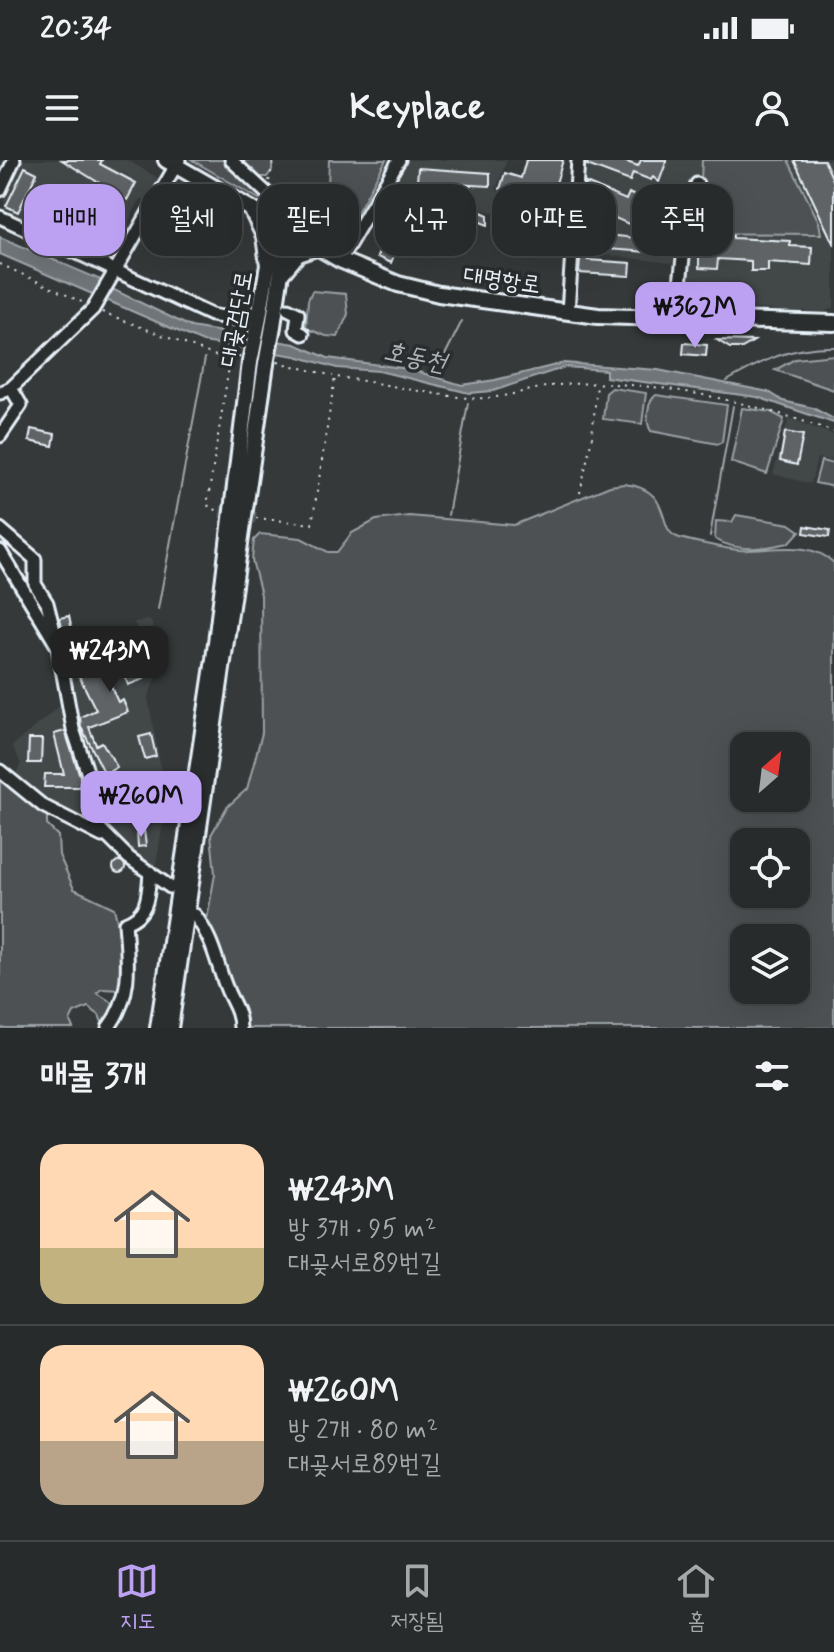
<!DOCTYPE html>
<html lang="ko">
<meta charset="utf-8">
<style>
:root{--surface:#282b2c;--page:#343738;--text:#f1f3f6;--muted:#a5a7a9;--line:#444748;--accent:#bca0f2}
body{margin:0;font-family:Mynerve,"Poor Story",sans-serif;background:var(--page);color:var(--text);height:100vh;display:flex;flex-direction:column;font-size:30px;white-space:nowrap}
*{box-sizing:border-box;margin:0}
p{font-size:26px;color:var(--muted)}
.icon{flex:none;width:44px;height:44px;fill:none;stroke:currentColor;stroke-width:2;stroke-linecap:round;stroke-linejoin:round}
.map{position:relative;height:868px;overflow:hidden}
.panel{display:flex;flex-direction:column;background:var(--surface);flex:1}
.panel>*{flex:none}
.hud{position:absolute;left:24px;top:24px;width:786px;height:72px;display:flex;gap:16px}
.needle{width:52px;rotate:28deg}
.tools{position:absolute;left:730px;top:572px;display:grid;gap:16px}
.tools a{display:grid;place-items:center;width:80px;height:80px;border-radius:16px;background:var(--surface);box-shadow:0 8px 32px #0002,0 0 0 2px var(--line);font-size:40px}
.price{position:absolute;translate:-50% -68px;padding:0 18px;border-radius:16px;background:var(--accent);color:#111;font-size:26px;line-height:52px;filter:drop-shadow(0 2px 4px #0008)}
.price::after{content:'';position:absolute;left:50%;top:48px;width:24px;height:18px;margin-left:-12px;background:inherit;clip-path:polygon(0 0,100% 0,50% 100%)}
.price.selected{background:#222;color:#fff}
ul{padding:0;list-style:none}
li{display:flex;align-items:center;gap:24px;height:200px;padding:0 40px}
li+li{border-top:2px solid var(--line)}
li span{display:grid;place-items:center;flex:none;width:224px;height:160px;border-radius:24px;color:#555}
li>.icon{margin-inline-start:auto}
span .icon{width:96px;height:96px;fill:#fffc;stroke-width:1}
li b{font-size:34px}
h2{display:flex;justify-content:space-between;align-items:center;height:96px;padding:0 40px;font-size:34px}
.pill{padding:0 28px;border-radius:24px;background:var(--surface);box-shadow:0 8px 32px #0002,0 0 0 2px var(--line);font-size:28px;line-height:72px}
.pill.selected{background:var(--accent);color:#111}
.status{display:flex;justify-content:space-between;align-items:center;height:56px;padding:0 40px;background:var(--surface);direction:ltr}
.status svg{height:22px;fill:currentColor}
header{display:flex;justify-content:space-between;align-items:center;height:104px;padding:0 40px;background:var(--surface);font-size:36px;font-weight:800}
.tabs{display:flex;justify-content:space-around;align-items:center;height:112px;border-top:2px solid var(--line);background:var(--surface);font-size:22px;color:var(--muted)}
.tabs a{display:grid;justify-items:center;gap:4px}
.tabs .selected{color:var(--accent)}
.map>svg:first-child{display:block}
.built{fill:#424647}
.green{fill:#4d5152;stroke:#9aa1a5;stroke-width:2;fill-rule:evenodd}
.water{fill:#707579;stroke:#a0a7ac;stroke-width:2}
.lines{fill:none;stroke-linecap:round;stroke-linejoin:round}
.stream{stroke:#a0a7ac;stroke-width:2}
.building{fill:#5f6365;stroke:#e8f1f8;stroke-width:2}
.minor-tunnel{stroke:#505556;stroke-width:11;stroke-dasharray:11 5.5;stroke-linecap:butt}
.minor-casing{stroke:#e8f1f8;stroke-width:17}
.major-casing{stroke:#e8f1f8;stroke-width:20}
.path{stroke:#e8f1f8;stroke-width:2;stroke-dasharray:2 6;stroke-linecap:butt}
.minor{stroke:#2a2d2e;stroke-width:11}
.major{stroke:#2a2d2e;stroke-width:14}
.major-bridge-casing{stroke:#e8f1f8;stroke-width:20;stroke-linecap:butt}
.major-bridge{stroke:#2a2d2e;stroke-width:14}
.labels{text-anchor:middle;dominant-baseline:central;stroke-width:7;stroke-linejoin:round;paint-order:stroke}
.street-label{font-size:24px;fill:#e8f1f8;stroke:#2a2d2e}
.water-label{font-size:26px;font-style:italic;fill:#acb3b8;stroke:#2a2d2e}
</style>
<div class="status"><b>20:34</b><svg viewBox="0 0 49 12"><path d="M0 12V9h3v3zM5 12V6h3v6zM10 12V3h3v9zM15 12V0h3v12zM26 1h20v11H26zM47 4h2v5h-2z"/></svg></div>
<header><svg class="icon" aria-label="menu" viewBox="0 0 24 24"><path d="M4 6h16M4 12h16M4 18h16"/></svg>Keyplace<svg class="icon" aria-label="person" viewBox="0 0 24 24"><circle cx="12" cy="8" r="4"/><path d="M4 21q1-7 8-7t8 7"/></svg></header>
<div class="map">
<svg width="834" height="868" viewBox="0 0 834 868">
<rect width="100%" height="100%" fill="#35393a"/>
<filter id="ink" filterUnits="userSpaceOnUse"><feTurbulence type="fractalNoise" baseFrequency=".0125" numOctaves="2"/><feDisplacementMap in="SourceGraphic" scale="16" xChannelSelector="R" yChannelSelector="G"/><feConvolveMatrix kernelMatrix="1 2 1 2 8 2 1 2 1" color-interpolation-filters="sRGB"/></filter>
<g filter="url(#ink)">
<path class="built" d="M20,0h107l33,19 -9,17 -11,4 -27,50 -6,5h-9l-93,-43 -1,-14z
M404,0h103l-11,30 14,6 -8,20 -38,-13 -8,2 -13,27 -67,-28z
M581,0h121l-1,21 -23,83 -105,-13z
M788,0h46v147l-9,5 -39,-1 -102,-8 5,-70 134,-2z
M789,258l45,17v26l-17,-3 -6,26 -38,-10z
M150,460l16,32 -18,46 19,102 -12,71 -26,-16 -28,-30 -37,-165 74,-28 -4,-10z
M64,542l22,76 4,48 -45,-22 -32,-27 8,-13 -9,-18z"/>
<path class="green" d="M192,0h36l36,36 -5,3z
M239,0h33v10l-5,7h-9z
M329,0h57l-38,69 -11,7 -17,-8 7,-15z
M702,0h86l31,62 2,12 -132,-1 12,-52z
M312,131l34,3 2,20 -10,23 -12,-1 -20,-8 2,-28z
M834,195v35l-59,-20 20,-11z
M612,228l34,5 -4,31 -39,-5 3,-26z
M656,235l71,10 -5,37 -4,2 -67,-13c-6,-9 -4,-30 5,-36z
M742,248l29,4 13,7 -17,55 -36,-12z
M821,301l13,3v23l-19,-4z
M624,324c50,5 32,45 53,53 7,3 52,12 61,13 31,2 70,-12 96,13v465h-594l-35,-97 10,-57 -4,-39 16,-28 20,-18 15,-56 -1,-138 -9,-35 2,-20 6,-6 41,4 27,14h9l15,-19 24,-13 33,-4 105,9 96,-39zM744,586h52v52h-52zM744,682h52v52h-52zM744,778h52v52h-52z
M736,355l54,9 10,7 -11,12c-24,5 -51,10 -74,-4l1,-18 16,1z
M0,615l47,39v11l11,11 1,19 15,34 40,19 6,26 3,56 -21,-1 -5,4 22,14 -15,20 -5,-12 -11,-8 -14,6 -4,8 3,7h-73z"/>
<path class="water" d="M0,77l101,43 13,10 77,37 104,17 33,14 81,11 53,16 33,-5 69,-17 94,7 111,22 14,9 30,7 21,11v4l-77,-26 -151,-20v-7l-41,-3 -72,24 -24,2 -90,-22 -42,-3 -41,-12 -93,-14 -203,-88z"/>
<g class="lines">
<path class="stream" d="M434,217l28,-56
M727,221c36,-21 65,-35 107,-34
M448,355l20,-112
M710,376l23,-130
M158,449l47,-251"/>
</g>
<path class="building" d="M62,0h40l-2,4 36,19 -9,17z
M526,0h37l-12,40 -19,-7 -5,14 19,7 -2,4 13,7 -7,22 -48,-16 12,-37 -14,-5 5,-16 16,5z
M589,0h32l17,6 3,-6h26l-8,22 -6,-5 -2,3 -18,-7 -3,8 -43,-16z
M794,0h30l10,22v63z
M25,7l12,6 -19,39 -12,-6z
M418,8l72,5v13l-73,-4z
M586,23l40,17 3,-7 13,7 -11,25 -18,-8 -7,18 68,7v12l-67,-5 -10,-6 -9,17 43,3 -1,13 -51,-3 3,-38 13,-32 -11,-5z
M57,24l13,7 -20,37 -13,-6z
M652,36l29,2 -1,14 -29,-1z
M463,44l25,11v10l-33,-13z
M88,49l16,8 -16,30 -15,-8z
M380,58l6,4 -9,18 -6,-4z
M413,64l13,6 -3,8 -14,-6z
M723,74l10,1v3l57,3v5l22,1 -1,18 -43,-3v9h-17v-10l-33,-2 -1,10 -18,-1v-17h5l1,-9 18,-3z
M380,89l14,6 -3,8 -14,-6z
M717,180l37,1 -12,7h-12z
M684,183l23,2 -1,11 -23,-2z
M31,269l24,5 -2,12 -24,-5z
M785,272l18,3 -6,30 -17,-4z
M805,366l25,4 -1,7 -25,-4z
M69,456l5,24 -9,1 -5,-23z
M152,481l6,14 -20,8 6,16 -16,6 -6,-16 -16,7 12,26 5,-2 5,12 -39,15 7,18 6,-3 15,25 -12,7 -24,-47 -1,-10 16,-7 -19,-38z
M65,571l15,45v11h-36l1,-13h19l-10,-40z
M151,574l5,22 -11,3 -6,-22z
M29,579h13l-1,24h-13z
M129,628l15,27 -12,6 -15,-26z
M144,670l2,16 -8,1 -1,-16z
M113 707a6 6 0 1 1 12 0a6 6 0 1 1-12 0Z"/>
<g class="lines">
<path class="minor-tunnel" d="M220,352l36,6"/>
<g class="minor-casing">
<path id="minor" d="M231,0l40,37 24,38
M0,30l14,-30
M0,57l211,98 23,4 14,-17
M340,100l59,-100
M288,149l10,5 -2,16 7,4
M568,152l10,-152
M676,158l10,-86 11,-48
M0,233l11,-5 82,-79 86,-149
M0,276l21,-31 -10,-17
M0,369l35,30v25l12,19 10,39
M0,391l58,96 15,82 16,48 8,49 32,32 41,29
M0,611l43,35 59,30
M195,755c21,30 20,46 33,77 6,13 12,21 12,36
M108,868c25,-32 20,-66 17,-105 24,-9 23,-27 25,-51"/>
</g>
<g class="major-casing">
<path id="major" d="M166,0l174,100 58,24 41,10 159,22 236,7
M251,49l13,27 4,29
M282,113l16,-19 18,-6
M258,163l10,-58 19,-35
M273,166l13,-87
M158,868l56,-369 36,-297
M170,868l96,-664"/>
</g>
<path class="path" d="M269,21l5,-21
M0,104l86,40
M102,152l119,46 8,9 -22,138 13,7
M222,198l18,-1
M278,202l55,14
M580,333l12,-56 5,-53
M256,358l56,6 23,-147c45,5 89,17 133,21 36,3 68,-13 103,-14 88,-4 181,18 263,48"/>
<use href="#minor" class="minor"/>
<use href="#major" class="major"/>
<g class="major-bridge-casing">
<path id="major-bridge" d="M250,202l8,-39
M266,204l7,-38"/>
</g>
<use href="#major-bridge" class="major-bridge"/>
</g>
</g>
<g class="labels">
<g class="street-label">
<text transform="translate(502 121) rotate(8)">대명항로</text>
<text transform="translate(237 159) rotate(-80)">대곶검단로</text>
</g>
<g class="water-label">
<text transform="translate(415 198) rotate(12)">호동천</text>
</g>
</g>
</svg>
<div class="tools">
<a><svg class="needle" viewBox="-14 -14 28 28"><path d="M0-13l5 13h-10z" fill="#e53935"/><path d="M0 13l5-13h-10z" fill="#a5a7a9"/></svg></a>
<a><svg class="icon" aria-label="locate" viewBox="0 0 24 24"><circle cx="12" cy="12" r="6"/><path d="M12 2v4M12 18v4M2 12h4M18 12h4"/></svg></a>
<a><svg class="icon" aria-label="layers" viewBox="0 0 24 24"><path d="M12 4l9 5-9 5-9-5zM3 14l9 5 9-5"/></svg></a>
</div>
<b class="price" style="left:695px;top:190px">₩362M</b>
<b class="price selected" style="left:110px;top:534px">₩243M</b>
<b class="price" style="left:141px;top:679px">₩260M</b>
<div class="hud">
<a class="pill selected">매매</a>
<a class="pill">월세</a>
<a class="pill">필터</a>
<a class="pill">신규</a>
<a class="pill">아파트</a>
<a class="pill">주택</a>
</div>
</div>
<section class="panel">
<h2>매물 3개<svg class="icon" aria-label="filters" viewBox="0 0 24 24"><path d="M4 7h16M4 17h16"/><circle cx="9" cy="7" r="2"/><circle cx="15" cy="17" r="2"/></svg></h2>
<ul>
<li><span style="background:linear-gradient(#ffd9b3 65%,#c2b280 0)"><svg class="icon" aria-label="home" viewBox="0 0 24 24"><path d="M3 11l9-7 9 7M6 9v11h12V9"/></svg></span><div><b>₩243M</b><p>방 3개 · 95 m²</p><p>대곶서로89번길</p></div></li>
<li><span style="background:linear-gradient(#ffd9b3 60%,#b9a48a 0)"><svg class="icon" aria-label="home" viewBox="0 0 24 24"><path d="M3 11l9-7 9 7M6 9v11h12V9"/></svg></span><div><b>₩260M</b><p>방 2개 · 80 m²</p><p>대곶서로89번길</p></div></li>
</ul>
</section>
<nav class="tabs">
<a class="selected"><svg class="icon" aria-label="map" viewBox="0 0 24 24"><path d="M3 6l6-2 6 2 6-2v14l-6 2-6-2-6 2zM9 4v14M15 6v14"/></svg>지도</a>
<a><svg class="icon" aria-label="saved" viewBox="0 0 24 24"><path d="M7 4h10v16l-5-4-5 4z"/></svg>저장됨</a>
<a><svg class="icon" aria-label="home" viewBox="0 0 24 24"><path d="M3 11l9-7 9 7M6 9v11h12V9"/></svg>홈</a>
</nav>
